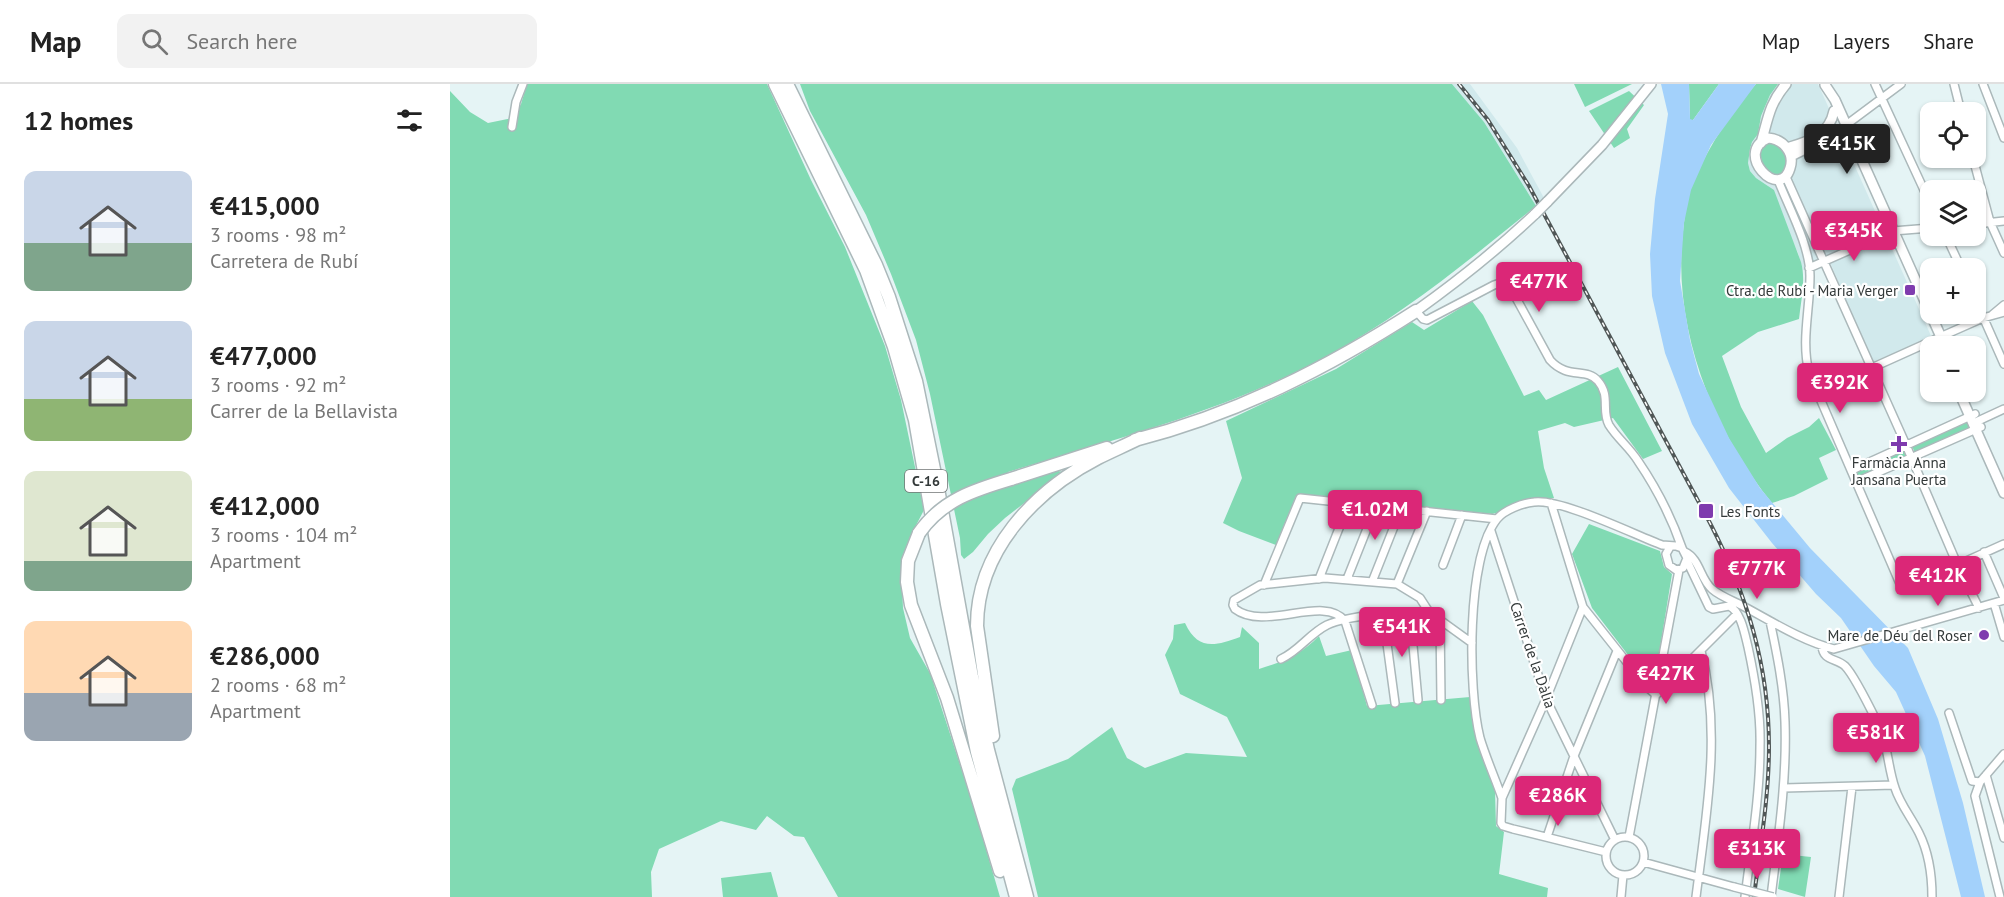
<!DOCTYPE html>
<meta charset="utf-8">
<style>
:root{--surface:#fff;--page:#f2f2f2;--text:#222;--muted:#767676;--line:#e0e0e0;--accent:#db2777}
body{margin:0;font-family:"PT Sans",sans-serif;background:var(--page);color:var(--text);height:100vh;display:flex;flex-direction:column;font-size:22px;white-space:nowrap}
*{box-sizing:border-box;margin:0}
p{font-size:20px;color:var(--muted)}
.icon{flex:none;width:33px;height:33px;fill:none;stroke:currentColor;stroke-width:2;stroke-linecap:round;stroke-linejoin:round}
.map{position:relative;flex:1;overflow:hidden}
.sheet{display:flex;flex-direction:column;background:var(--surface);width:450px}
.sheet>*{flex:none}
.controls{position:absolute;left:1470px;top:18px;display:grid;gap:12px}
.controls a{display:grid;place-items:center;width:66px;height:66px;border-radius:12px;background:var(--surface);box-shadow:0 2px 4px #0004;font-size:30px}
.price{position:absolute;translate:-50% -51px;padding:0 14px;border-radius:6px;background:var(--accent);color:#fff;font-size:20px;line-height:39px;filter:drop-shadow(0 2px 3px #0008)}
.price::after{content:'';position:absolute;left:50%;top:36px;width:18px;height:14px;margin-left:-9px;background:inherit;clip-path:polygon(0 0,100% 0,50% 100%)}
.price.active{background:#222;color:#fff}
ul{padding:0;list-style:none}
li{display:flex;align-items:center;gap:18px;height:150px;padding:0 24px}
li span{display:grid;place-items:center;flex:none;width:168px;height:120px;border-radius:12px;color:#555}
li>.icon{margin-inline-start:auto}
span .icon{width:72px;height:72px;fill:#fffc;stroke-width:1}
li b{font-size:26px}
h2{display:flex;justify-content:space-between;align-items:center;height:72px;padding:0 24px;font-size:26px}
header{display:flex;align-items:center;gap:36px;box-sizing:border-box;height:84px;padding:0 30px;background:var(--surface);border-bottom:2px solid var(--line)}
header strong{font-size:28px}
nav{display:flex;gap:33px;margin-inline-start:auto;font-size:21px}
.search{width:420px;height:54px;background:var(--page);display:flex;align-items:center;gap:15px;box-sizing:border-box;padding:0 21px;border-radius:12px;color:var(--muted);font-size:22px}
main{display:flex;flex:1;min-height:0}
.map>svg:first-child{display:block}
.built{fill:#d1e9ec}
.green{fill:#81dab3}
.water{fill:#a3d1fb}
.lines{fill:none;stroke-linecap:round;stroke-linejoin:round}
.street-casing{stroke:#abb8ba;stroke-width:10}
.secondary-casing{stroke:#abb8ba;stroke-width:12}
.highway-casing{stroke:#abb8ba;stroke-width:15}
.street{stroke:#fff;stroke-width:7}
.secondary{stroke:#fff;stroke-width:9}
.highway{stroke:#fff;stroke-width:12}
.rail-casing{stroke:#505757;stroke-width:4}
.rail{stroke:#fff;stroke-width:1.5;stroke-dasharray:4.5;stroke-linecap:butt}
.street-bridge-casing{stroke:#abb8ba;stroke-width:10;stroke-linecap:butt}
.secondary-bridge-casing{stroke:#abb8ba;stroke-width:12;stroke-linecap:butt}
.highway-bridge-casing{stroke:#abb8ba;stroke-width:15;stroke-linecap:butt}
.street-bridge{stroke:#fff;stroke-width:7}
.secondary-bridge{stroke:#fff;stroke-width:9}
.highway-bridge{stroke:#fff;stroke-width:12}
.poi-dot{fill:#7f3bae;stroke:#fff;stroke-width:2}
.labels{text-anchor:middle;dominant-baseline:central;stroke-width:4.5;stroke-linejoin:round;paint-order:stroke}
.shield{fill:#fff;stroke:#707474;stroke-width:1.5}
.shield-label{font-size:14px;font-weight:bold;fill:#333939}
.poi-label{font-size:15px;fill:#333939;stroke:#fff;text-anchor:end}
.street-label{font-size:15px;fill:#333939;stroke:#fff}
</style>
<header>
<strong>Map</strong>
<div class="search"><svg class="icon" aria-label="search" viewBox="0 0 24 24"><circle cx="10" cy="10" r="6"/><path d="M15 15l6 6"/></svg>Search here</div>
<nav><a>Map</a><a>Layers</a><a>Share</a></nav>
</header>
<main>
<section class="sheet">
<h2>12 homes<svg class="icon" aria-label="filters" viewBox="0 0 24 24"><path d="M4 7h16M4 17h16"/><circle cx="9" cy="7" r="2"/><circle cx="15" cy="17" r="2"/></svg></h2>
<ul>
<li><span style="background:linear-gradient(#c9d6e8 60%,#7fa58c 0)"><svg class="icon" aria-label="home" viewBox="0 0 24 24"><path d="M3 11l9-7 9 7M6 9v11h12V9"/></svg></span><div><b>€415,000</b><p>3 rooms · 98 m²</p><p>Carretera de Rubí</p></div></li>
<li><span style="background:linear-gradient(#c9d6e8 65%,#8fb573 0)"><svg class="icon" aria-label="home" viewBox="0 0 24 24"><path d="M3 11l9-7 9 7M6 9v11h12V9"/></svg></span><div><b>€477,000</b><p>3 rooms · 92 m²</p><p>Carrer de la Bellavista</p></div></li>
<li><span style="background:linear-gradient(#dfe7d0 75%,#7fa58c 0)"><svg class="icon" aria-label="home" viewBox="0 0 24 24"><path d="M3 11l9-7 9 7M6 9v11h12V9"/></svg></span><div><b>€412,000</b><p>3 rooms · 104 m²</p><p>Apartment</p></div></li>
<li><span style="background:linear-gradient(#ffd9b3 60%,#9aa5b1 0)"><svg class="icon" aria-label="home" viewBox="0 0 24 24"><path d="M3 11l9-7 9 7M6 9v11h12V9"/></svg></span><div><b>€286,000</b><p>2 rooms · 68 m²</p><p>Apartment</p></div></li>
</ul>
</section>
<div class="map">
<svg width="1554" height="813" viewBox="0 0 1554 813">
<rect width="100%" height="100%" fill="#e5f4f5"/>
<path class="built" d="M1002,0h18l47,64 27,50 -8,8 -52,-84z
M1328,0h40l114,254 -60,24 -42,-100 -27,8 -5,-17 -30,-67 -12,-8 -6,-7 -2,-8 2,-14 2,-7 6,-8 3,-18 9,-21z"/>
<path class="green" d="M77,0h240l44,96 34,67 40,99 16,54 23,110 -14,27 -9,26 2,45 7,30 21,37 4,13 37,113 28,96h-162l-34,-60 -10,-1 -27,-20 -11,14 -35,-9 -62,28 -8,23 1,25h-202v-806l20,21 18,11 25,-5 8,-14z
M350,0h652l32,38 52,84c-67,54 -132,108 -207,149 -101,55 -213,84 -321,117l-2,7 52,-8 6,1 -59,46 -17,16 -15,18 -9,7 -3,-4 -1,-17 -30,-144 -14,-54 -25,-66 -25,-59 -56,-104z
M1124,0h58l-47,23z
M1239,0h30l-26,36h-3z
M1306,0h22l-8,11 -9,21 -3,18 -6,8 -2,7 -2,14 2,8 6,7 18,12 27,72c5,18 0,38 -2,57l-41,13 -36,24 19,51 25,46 21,-15 22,-11 10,-9 17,32 -17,8 9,21 -34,17 -22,7c-58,-71 -97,-169 -90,-261 2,-18 3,-37 9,-54 14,-36 39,-75 65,-104z
M1179,7l15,14 -17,24 3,9 -16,10 -25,-37z
M1321,58c10,5 14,10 17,21l-8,13 -13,-4c-6,-11 -12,-24 4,-30z
M1022,217l11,14 41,81 15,-6 7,10 72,-33 44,84 -19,8 -30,-41 -39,9 -9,-4 -27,8 6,37 10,30h-23l-31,14 -8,2 -193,-20 -3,2 -20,49 -37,-14 -16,-8 19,-45 -16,-57 110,-52 76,-47 12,8z
M1519,337l3,7 -57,25 -3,-7z
M1454,365l3,7 -1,1 -47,21 -4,-7z
M1139,440l71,27 4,16 8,7 -17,105 -3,3 -4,-1 -56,-73 -20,-54z
M735,539c13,28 30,23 55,14l2,-10 17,16v26c26,-8 41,-14 60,-33l7,20 26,-6 15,56 103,-9 8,45 17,49 1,35 8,6 -5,42 49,14 -1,9h-509l-26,-108 4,-10 52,-20 44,-32 15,31 18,10 41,-15 61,4 -20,-40 -47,-23 -15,-39 8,-16 1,-14z
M1333,770l28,3 -6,40 -27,-8z
M321,788l7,25h-55l-2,-19z"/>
<path class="water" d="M1211,0h28l1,35 3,1 26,-36h37l-45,61 -20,45 -7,33 -4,58 10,59 9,34 30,64 31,50 50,60 98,100 30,71 25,84 22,94h-24l-36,-141 -29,-64 -22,-26 -33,-48 -25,-24 -44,-51 -43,-55 -37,-64 -27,-71 -13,-57 -2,-42 5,-55 13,-85z"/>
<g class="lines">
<g class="street-casing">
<path id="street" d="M1425,0l55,119
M1504,0l7,28
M1533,0l21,54
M1396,41l55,-41
M62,43l4,-25 7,-18
M1523,74l17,64 14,31
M1336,93l120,268 51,119 22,44
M1328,96c11,28 32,66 32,96 0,34 -9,64 -1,97l92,213 3,3 100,-45
M1526,140l28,-3
M1496,152l15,32
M1359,184l84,-37 37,-3
M1526,217l28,63
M966,227l7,8 4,1 67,-35 9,-3 6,3 41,75c18,20 36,7 48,21 13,15 3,30 11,44 8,13 21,23 29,36 17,25 34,58 44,87
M1542,231l12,-10
M1490,253l43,-19 21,-6
M1366,309l120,-54
M1528,337l26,-12
M1402,386l123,-56
M1406,398l125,-55
M1101,419l32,104 62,78 11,10 81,-81
M1041,447l55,168 69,141
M1235,468c15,7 15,27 27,37 8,7 19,11 29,16 30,16 61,36 93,44l170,-49
M1534,468l20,46
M1237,477l22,46 4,2 16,-3c12,5 16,29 19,41 7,32 13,66 12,99 0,50 -9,102 -15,151
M993,481l19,-50
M869,495l30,-76
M897,495l29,-73
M922,498l29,-73
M947,500l30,-73
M814,501l36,-87 197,21
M1544,519l10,34
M1133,523l-37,92 -44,99 -1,25 2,3 10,3 93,23
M960,529l8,87
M933,530l12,89
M990,536l1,80
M1320,537c7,33 14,67 15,101 2,59 -7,117 -14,175
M1372,562c1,15 14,12 23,20 10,10 28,48 35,62 8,19 8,40 15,60 5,16 16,29 24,45 10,20 13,42 13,64
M831,575c18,-8 28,-25 46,-34 24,-11 75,-12 102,-13
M922,621l-27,-84c-21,-27 -80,11 -110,-12l-2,-4 1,-5 26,-15 65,-7 72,6 23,14 9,14 43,31
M1499,629l23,68 8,1 24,-28
M1536,691l18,63
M1530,698l-5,14 25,101
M1334,704l110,-3
M1052,714c-7,-20 -16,-40 -22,-60 -12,-48 -14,-180 17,-219 7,-9 26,-16 37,-17 26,-4 101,33 128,43l14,1 6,2 5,10 -4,10 -7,2 -7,-5 -3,-11 4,-7
M1156 772a19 19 0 1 1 38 0a19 19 0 1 1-38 0Z
M1097,753l27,-81 43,-105
M1179,753l50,-267
M1193,778l91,25
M1171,813l2,-22
M1246,813c10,-81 26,-165 5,-246
M1389,813l13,-110"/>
</g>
<g class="secondary-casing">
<path id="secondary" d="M1375,1l10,15 110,246
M1318,54c15,1 27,15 22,30 -10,34 -57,-15 -22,-30z
M1311,59c7,-24 8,-39 25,-59
M1337,64c22,-7 42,-12 47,-37
M1341,72c24,-11 34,-22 59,-7
M1097,118l55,-57 49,-61
M966,227c42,-30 82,-62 119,-97
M1509,308l45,101"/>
</g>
<g class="highway-casing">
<path id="highway" d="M325,0l91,186 28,77 21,73 32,184 30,148 39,145
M337,0l89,181 13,32 27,84 23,113 33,183 16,73 39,147
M685,356c102,-26 194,-73 281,-129
M561,395l96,-31
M469,449l-11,28 -1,21 4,23 36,93 53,173
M543,652l-16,-110c0,-75 57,-135 121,-168 14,-7 28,-13 42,-20"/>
</g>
<use href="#street" class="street"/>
<use href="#secondary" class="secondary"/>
<use href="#highway" class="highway"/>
<g class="rail-casing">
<path id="rail" d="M1009,0l29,36 41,66 181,337c37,72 59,142 59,224 0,50 -9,100 -15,150"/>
</g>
<use href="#rail" class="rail"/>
<g class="street-bridge-casing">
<path id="street-bridge" d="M1284,803l39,10"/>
</g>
<g class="secondary-bridge-casing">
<path id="secondary-bridge" d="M1085,130l12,-12"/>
</g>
<g class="highway-bridge-casing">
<path id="highway-bridge" d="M469,449c23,-33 55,-43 92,-54"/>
</g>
<use href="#street-bridge" class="street-bridge"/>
<use href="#secondary-bridge" class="secondary-bridge"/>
<use href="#highway-bridge" class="highway-bridge"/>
</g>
<g class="poi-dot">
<rect x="1454" y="200" width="12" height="12" rx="3"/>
<path d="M1446 351h6v6h6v6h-6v6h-6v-6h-6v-6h6z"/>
<rect x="1248" y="419" width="16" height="16" rx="3"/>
<circle cx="1534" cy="551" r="6"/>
</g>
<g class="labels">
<rect class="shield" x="455" y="386" width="42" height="22" rx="4.5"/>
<g class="shield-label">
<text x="476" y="397">C-16</text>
</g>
<g class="poi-label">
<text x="1448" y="206">Ctra. de Rubí - Maria Verger</text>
<text x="1449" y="378" text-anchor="middle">Farmàcia Anna<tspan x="1449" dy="17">Jansana Puerta</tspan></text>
<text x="1270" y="427" text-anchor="start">Les Fonts</text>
<text x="1522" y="551">Mare de Déu del Roser</text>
</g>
<g class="street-label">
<text transform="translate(1083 571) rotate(71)">Carrer de la Dàlia</text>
</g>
</g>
</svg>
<div class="controls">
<a><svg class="icon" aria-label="locate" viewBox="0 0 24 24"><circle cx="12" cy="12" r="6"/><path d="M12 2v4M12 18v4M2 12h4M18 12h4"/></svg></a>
<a><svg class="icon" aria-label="layers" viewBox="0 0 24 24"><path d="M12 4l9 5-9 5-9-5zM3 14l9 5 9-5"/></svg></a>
<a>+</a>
<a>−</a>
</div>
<b class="price active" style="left:1397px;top:91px">€415K</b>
<b class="price" style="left:1404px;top:178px">€345K</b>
<b class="price" style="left:1089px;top:229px">€477K</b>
<b class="price" style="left:1390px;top:330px">€392K</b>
<b class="price" style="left:925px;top:457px">€1.02M</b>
<b class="price" style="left:1307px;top:516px">€777K</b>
<b class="price" style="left:1488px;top:523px">€412K</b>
<b class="price" style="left:952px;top:574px">€541K</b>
<b class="price" style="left:1216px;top:621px">€427K</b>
<b class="price" style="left:1426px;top:680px">€581K</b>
<b class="price" style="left:1108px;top:743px">€286K</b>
<b class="price" style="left:1307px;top:796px">€313K</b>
</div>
</main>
